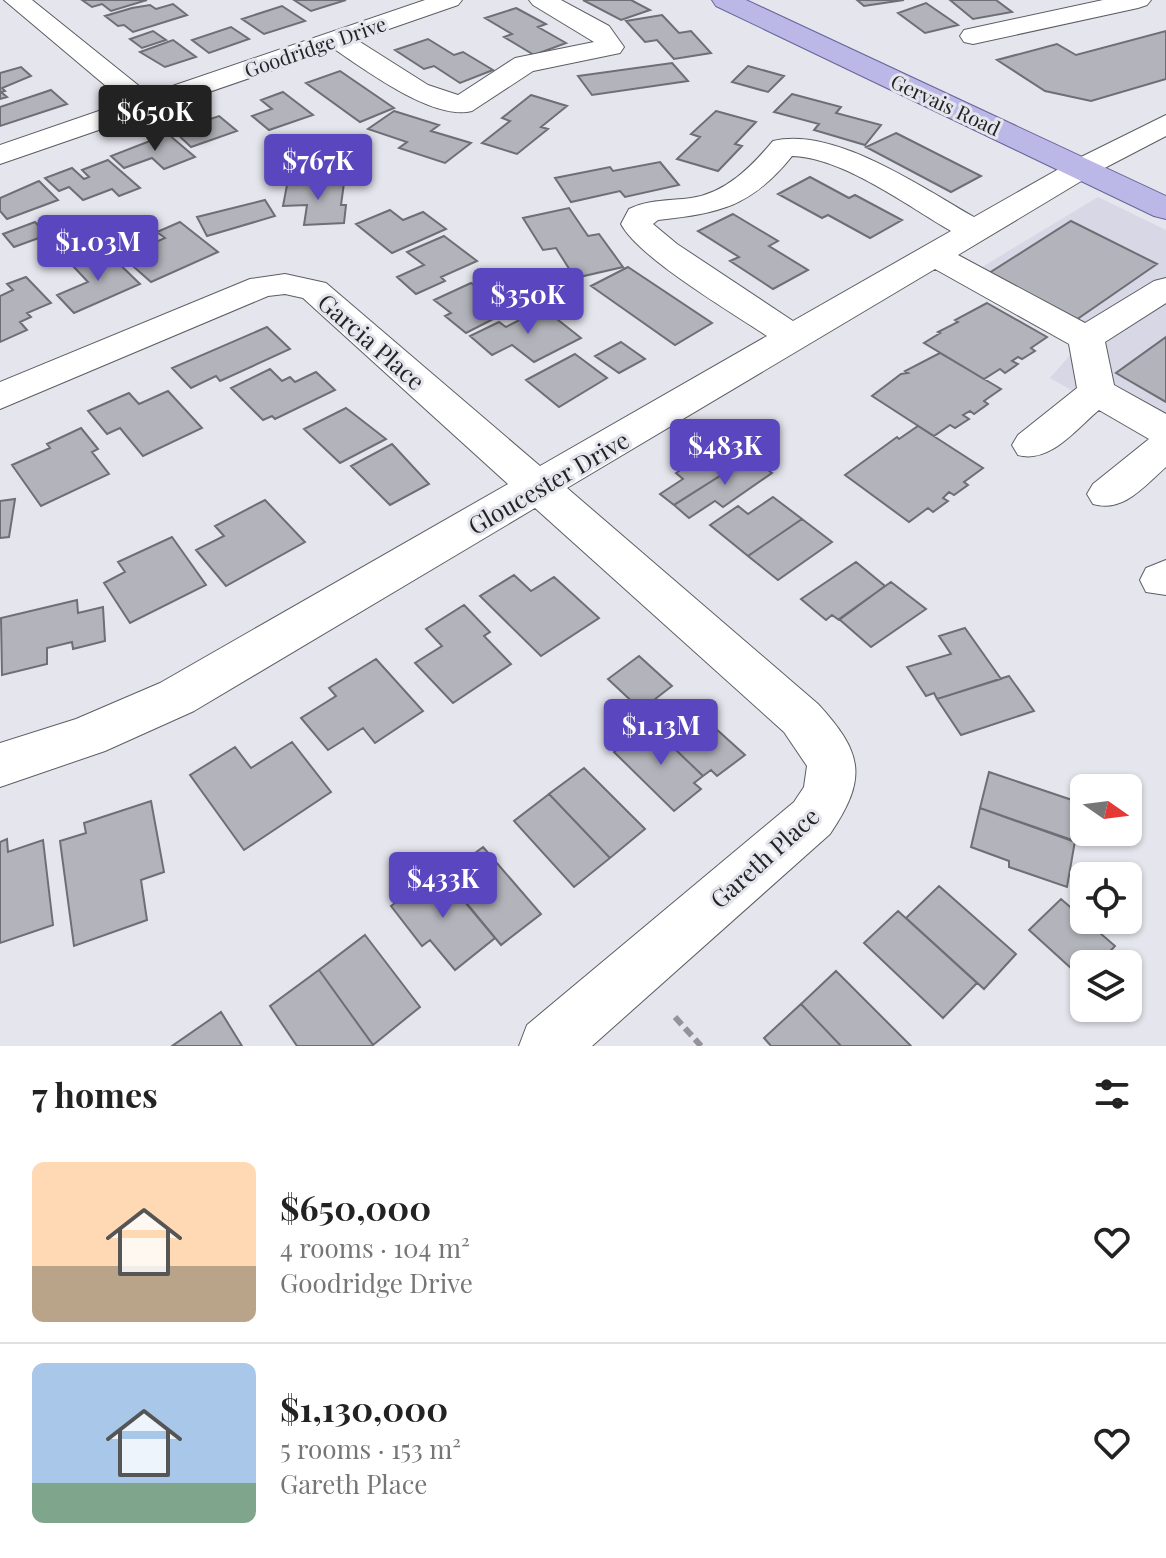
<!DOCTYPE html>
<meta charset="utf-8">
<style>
:root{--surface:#fff;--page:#f2f2f2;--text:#222;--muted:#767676;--line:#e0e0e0;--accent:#5a46be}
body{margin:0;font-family:"Playfair Display",serif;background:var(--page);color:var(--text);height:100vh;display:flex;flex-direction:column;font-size:30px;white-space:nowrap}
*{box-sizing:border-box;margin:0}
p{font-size:26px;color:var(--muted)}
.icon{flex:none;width:44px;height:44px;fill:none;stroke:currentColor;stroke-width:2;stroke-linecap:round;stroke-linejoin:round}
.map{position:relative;height:1046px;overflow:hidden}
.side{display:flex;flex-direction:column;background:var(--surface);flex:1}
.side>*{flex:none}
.needle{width:52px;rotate:104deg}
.tools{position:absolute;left:1070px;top:774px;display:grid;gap:16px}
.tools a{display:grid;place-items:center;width:72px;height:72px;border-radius:12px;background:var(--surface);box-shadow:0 2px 6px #0004;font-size:40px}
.price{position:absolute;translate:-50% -68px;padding:0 18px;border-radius:8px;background:var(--accent);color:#fff;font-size:26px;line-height:52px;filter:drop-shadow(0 2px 4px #0008)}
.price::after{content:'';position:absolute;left:50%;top:48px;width:24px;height:18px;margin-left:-12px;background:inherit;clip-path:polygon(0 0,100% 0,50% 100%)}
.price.on{background:#222;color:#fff}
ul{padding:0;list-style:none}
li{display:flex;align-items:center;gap:24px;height:200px;padding:0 32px}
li+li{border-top:2px solid var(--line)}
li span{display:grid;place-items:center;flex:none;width:224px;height:160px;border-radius:12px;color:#555}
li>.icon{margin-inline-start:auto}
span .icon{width:96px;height:96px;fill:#fffc;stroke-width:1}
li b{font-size:34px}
h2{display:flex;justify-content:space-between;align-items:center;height:96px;padding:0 32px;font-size:34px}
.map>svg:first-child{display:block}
.built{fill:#d7d7e6}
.building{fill:#b3b3bb;stroke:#6e6e75;stroke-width:2}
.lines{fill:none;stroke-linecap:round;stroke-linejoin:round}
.minor-casing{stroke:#5d5e64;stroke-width:2}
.major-casing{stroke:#68669a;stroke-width:2}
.path{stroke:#939399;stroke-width:6;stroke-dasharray:10 5;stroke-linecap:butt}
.minor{fill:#fff;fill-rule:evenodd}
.major{fill:#bbb8e8;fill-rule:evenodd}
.labels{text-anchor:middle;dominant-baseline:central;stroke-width:6;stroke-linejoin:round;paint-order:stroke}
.far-street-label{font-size:20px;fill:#242427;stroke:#e5e5ed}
.street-label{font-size:24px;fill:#242427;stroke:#e5e5ed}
</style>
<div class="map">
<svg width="1166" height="1046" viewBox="0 0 1166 1046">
<rect width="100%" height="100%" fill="#e5e5ed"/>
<path class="built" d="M1098,197l68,33v214l-116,-66 27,-31 -118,-66z"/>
<path class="building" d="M82,0h65l-36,11 -9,-7 -10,3z
M294,0h52l-35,11z
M583,0h48l19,10 -29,10z
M857,0h47l-40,6z
M950,0h46l16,12 -39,7z
M926,3l32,22 -33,8 -27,-20z
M173,4l14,11 -54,17 -9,-7 -6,1 -13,-10 27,-8 18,-3 6,4z
M282,6l23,15 -41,13 -22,-15z
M516,8l30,16 -8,3 28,16 -32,12 -30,-18 8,-3 -27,-16z
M662,15l17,18 12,-2 20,22 -37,6 -17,-19 -12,2 -19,-21z
M231,27l18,12 -40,14 -17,-13z
M153,31l13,9 -24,8 -12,-9z
M1166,31v48l-75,22 -46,-10 -48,-31 60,-16 19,11z
M428,39l26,16 9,-3 30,18 -33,13 -26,-17 -10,3 -29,-19z
M173,40l23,17 -31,10 -25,-15z
M672,63l16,18 -96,14 -14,-19z
M748,66l36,10 -16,16 -36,-10z
M21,67l10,9 -29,12 3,3 -4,1 6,5 -7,2v-26z
M340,71l54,37 -34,14 -54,-39z
M51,90l16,14 -67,22v-19z
M283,92l30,23 -44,15 -17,-14 20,-7 -11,-9z
M792,94l49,13 -5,6 45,12 -16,20 -51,-15 5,-6 -45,-12z
M531,95l36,11 -26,21 7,2 -31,25 -35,-11 28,-22 -8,-3z
M394,111l45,14 -8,6 40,12 -26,20 -46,-15 8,-6 -39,-13z
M716,111l40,11 -21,22 7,2 -24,25 -41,-12 23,-22 -9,-3z
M219,116l18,15 -46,16 -17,-16z
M896,133l85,43 -30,16 -85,-45z
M168,134l27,23 -31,12 -12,-11 -28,10 -13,-12z
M108,160l32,28 -21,8 -7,-7 -29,11 -14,-13 -10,4 -14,-13 27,-10 12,11 5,-2 -7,-7z
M660,162l19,23 -54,12 -5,-6 -49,11 -16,-24 55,-11 3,4z
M810,177l39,21 6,-3 47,25 -32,18 -42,-23 -6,3 -44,-24z
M39,181l19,19 -51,19 -7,-8v-13z
M344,183l-3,22h5l-2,18 -40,2 3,-20 -24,1 4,-21z
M265,200l10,16 -68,20 -10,-19z
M569,208l19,28 11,-2 24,33 -48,11 -19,-30 -13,2 -20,-32z
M390,210l13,10 20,-8 23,17 -54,24 -36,-29z
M733,214l45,27 -9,5 39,24 -35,19 -43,-28 9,-4 -41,-26z
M1071,221l86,43 -84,58 -87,-47z
M35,222l12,13 -33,12 -11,-13z
M180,222l38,30 -67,30 -17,-15 11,-5 -12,-10 32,-14 -8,-6z
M444,236l33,25 -36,16 4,4 -29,13 -19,-17 27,-12 -17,-13z
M107,252l33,32 -66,29 -17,-18 31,-13 -15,-16z
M628,267l84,56 -37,22 -84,-59z
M26,277l25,26 -24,10 4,4 -11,5 7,8 -27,12v-46l13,-6 -6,-6z
M471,283l38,28 -43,22 -21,-17 6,-3 -17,-13z
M987,303l60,34 -16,11 4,3 -13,8 -4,-2 -6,4 6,3 -13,9 -5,-4 -16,10 -60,-36 16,-10 -2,-1 20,-10 -3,-2z
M543,308l38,30 -47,24 -22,-17 -20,10 -22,-19 29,-14 7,5z
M267,327l23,22 -70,32 -4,-5 -25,12 -19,-20z
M1166,337v65l-50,-29z
M621,342l24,17 -26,14 -24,-17z
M940,353l61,36 -17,12 4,3 -14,10 -4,-3 -7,4 6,4 -14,9 -5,-3 -16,11 -62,-40 29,-22 7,-1 -3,-2z
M575,354l32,24 -48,29 -33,-27z
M270,369l12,12 8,-4 5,5 21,-10 19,18 -60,29 -3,-3 -9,4 -32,-32z
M168,391l34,37 -59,28 -23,-28 -13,6 -19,-23 41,-18 10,11z
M346,408l40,31 -46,24 -36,-34z
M918,426l65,42 -19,14 4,3 -14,10 -5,-3 -6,6 5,3 -15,11 -5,-4 -19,14 -64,-47 52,-38 2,2z
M81,428l17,21 -6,3 17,22 -68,32 -29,-41 38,-17 -3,-4z
M728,440l22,17 -76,48 -14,-11 23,-15 -7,-6z
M392,444l37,40 -39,21 -39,-39z
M750,457l22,16 -49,34 -8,-6 -26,17 -15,-13z
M773,497l29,22 -54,37 -38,-31 28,-19 10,8z
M15,499l-6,38 -9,1v-37z
M265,500l40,42 -79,44 -30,-36 28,-14 -9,-10z
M802,519l30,23 -54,38 -30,-24z
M172,537l34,48 -76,38 -26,-40 21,-11 -7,-10z
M856,562l29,24 -46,34 -7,-5 -6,5 -25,-21z
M514,575l17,16 23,-14 45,41 -58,38 -61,-60z
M891,582l35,27 -55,38 -32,-28z
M77,600l1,13 25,-6 2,34 -32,8 -1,-7 -25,6v16l-45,11 -1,-57z
M464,605l26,27 -6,4 27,28 -58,39 -38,-40 27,-17 -16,-17z
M965,628l36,51 -64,20 -3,-6 -8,3 -19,-29 44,-13 -12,-18z
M639,656l33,30 -31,24 -33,-31z
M376,659l47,52 -48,32 -12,-15 -35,22 -27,-32 35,-22 -7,-8z
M1009,676l25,35 -73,24 -24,-36z
M684,700l61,55 -28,21 -6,-6 -8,6 -53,-51z
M650,725l53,51 -9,7 7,6 -27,22 -60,-59z
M292,742l39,50 -87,58 -54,-75 45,-28 16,21z
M584,768l61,61 -35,29 -61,-64z
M989,772l92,31 -6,39 -95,-34z
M549,794l61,64 -36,29 -60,-66z
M151,801l13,71 -23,8 6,40 -73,26 -14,-105 26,-8 -2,-10z
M980,808l95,33 -8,46 -58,-20v-6l-38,-14z
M7,839l1,13 35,-12 10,85 -53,18v-101z
M483,847l58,67 -40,31 -57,-69z
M439,871l56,67 -40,32 -25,-30 -8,6 -31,-40z
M939,886l77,68 -32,35 -78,-71z
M1061,899l54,47 -17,18h-14l-1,15 -54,-49z
M898,911l79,72 -34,35 -79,-75z
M365,935l55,72 -47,38 -54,-75z
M319,970l54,75 -1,1h-75l-27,-40z
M836,971l75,75h-70l-40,-42z
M801,1004l40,42h-70l-7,-8z
M221,1012l21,34h-70z"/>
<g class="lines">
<g class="minor-casing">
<path id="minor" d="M4,0h28l117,94 276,-94h37l-4,5 -101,35 71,45 30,10 57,-37 79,-16 -61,-37 -4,-5h32l48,26 15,21 -4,6 -87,18 -61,40c-39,10 -106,-41 -138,-62l-334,115v-19l125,-43z
M1103,0h48l-4,5 -9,3 -165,36 -9,-2 -4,-6 4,-6z
M1166,115v21l-73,38 -135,81 127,68 69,-42 12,-3v25l-61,39 9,43 52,29v53c-22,19 -42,46 -73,37l-6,-10 6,-10 56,-45 -50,-29c-23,19 -49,54 -81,45l-6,-10 6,-10 59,-47 -8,-44 -134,-75 -368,219 251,216c45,49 50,74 12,130l-238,212h-73l8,-21 267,-223 10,-15 3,-21 -23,-34 -249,-224 -341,203 -89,40 -105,36v-44l76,-24 84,-36 348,-199 -205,-186 -18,-4 -17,2 -268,113v-27l250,-103 35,-5 41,9 214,183 227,-130c-36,-24 -128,-78 -146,-112l8,-15c20,-10 41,-8 62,-11 35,-5 61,-32 82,-57 61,-15 150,47 201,76l97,-55zM792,156c50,1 116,50 159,75l-158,90 -116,-77 -24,-20 5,-4c62,-7 93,-13 134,-64z
M1166,560v35l-20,-3 -6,-12 6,-12z"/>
</g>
<g class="major-casing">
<path id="major" d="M712,0h34l420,196v23l-12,-3 -438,-210z"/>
</g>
<path class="path" d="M675,1017l26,29"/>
<use href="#minor" class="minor"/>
<use href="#major" class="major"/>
</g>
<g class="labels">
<g class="far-street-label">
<text transform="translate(315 46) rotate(-19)">Goodridge Drive</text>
<text transform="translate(946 104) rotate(25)">Gervais Road</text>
</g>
<g class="street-label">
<text transform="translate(372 341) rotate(41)">Garcia Place</text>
<text transform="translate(548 482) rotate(-30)">Gloucester Drive</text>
<text transform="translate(764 857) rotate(-42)">Gareth Place</text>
</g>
</g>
</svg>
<div class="tools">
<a><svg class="needle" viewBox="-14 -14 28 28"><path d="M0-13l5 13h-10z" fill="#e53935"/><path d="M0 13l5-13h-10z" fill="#767676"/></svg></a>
<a><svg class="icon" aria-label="locate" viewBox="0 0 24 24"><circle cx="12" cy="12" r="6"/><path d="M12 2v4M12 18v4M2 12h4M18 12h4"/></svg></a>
<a><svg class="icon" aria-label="layers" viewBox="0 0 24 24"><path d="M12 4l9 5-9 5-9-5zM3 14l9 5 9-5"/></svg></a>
</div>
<b class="price on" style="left:155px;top:153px">$650K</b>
<b class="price" style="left:318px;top:202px">$767K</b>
<b class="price" style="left:98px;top:283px">$1.03M</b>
<b class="price" style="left:528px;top:336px">$350K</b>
<b class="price" style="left:725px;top:487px">$483K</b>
<b class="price" style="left:661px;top:767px">$1.13M</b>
<b class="price" style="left:443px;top:920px">$433K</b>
</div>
<section class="side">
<h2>7 homes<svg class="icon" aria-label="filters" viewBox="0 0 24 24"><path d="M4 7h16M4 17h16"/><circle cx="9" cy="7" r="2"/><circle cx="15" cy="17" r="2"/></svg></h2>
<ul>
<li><span style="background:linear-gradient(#ffd9b3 65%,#b9a48a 0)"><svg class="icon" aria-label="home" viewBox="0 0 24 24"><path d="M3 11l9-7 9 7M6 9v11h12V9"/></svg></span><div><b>$650,000</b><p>4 rooms · 104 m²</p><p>Goodridge Drive</p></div><svg class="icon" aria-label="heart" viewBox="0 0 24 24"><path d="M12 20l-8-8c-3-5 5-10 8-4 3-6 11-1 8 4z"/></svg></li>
<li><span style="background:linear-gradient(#a9c7e8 75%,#7fa58c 0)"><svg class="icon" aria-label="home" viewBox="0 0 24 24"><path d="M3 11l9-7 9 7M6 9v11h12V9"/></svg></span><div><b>$1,130,000</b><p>5 rooms · 153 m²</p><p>Gareth Place</p></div><svg class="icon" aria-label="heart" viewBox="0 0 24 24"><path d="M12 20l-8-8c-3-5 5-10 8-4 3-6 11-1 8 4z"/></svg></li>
</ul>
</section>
